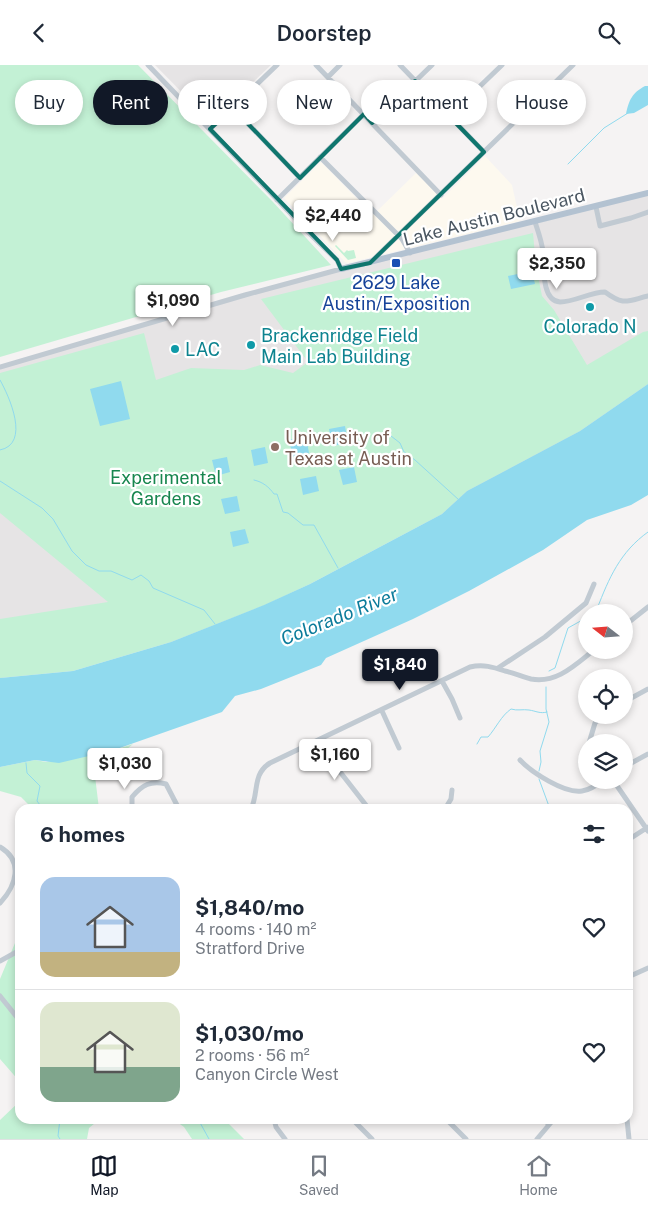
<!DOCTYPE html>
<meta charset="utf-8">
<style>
:root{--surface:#fff;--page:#f2f2f3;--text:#1f2937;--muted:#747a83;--line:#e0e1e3;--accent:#111827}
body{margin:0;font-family:"Public Sans",sans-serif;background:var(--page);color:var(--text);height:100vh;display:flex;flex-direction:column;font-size:19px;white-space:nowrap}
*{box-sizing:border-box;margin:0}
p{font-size:16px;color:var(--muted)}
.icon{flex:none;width:28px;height:28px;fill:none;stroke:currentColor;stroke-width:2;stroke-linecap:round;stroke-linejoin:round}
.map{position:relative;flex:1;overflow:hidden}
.side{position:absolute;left:15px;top:739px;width:618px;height:320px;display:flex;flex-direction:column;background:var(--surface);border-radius:15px;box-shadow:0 2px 8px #0003}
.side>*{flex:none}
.hud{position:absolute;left:15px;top:15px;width:619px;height:45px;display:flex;gap:10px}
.needle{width:32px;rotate:287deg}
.fabs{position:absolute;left:578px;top:539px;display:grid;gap:10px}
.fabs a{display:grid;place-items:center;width:55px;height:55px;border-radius:50%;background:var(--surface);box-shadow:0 2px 8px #0003;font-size:25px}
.price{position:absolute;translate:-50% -42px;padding:0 11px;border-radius:5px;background:#fff;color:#222;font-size:16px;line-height:32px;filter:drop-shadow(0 1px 2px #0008)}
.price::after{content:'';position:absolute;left:50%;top:30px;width:15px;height:11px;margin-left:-8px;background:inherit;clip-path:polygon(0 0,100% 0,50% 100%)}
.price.on{background:var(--accent);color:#fff}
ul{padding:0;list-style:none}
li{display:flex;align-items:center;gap:15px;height:125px;padding:0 25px}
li+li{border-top:1px solid var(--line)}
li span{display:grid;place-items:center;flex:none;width:140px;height:100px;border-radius:15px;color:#555}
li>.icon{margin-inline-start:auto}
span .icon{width:60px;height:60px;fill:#fffc;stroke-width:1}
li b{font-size:21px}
h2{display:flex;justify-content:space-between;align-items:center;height:60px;padding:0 25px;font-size:21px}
.tag{padding:0 18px;border-radius:22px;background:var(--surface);box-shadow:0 2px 8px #0003;font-size:18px;line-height:45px}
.tag.on{background:var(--accent);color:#fff}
header{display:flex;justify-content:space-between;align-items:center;height:65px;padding:0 25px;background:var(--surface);font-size:22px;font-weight:600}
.dock{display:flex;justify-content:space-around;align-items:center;height:70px;border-top:1px solid var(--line);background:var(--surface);font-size:14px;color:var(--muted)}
.dock a{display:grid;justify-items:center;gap:2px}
.dock .on{color:var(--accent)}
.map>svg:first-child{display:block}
.commercial{fill:#fdf9ef}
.education{fill:#e6e4e5}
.green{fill:#c3f1d5}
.water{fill:#90daee}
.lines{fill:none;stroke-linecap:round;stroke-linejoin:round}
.stream{stroke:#90daee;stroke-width:1}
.minor{stroke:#c1cad2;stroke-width:5}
.major{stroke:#b3c2d1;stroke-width:6}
.marked{fill:none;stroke:#0f766e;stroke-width:4;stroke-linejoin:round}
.transit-dot{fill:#1a4fb4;stroke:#fff;stroke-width:2}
.culture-dot{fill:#0f9aa8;stroke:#fff;stroke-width:2}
.education-dot{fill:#8d6e63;stroke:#fff;stroke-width:2}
.labels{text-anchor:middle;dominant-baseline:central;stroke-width:4.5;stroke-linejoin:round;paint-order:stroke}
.street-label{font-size:18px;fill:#4a5661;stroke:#fff}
.transit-label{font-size:18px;fill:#164399;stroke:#fff}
.culture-label{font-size:18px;fill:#0d838f;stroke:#fff;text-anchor:start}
.education-label{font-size:18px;fill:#785e54;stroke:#fff;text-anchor:start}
.park-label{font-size:18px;fill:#17864f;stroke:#fff}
.water-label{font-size:19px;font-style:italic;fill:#0c7c9b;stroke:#fff}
</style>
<header><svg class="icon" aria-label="back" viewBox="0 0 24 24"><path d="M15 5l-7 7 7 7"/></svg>Doorstep<svg class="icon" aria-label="search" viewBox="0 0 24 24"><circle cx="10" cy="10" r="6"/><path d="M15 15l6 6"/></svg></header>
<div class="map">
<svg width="648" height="1074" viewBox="0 0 648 1074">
<rect width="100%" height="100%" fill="#f5f3f3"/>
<path class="commercial" d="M485,91l27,29 8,36 -172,42 -3,-1 -61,-64 37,-36 52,53 43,-42 26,26z"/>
<path class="education" d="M155,0h116l-60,57z
M648,128v191l-68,47 -138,83 -178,91 -93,37 -171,36v-311l245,-72z"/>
<path class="green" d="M0,0h138l135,137 58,63 -110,27 -221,65z
M533,168l3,33 6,30 12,14 33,55 56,-33 5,-1v53l-68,47 -113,60 -25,23 -132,70 -45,21 -94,37 -98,29 -73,7v-59l108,-17 -108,-89v-140l144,-40 12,47 35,-12 53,2 16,-5 33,8 15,-11 -47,-63z
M336,180l8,8 3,-3 1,1 6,-1 2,8 -8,2 -13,-14z
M133,679l-38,32 4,33h-66l-12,-12 -21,-6v-24l35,-7 11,2 68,-12z
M20,866v151l-20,-23v-80z
M20,1036v18h80l-11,9 -2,11h-87v-19z
M173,1054h51l20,20h-52l-8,-12z"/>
<path class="water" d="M645,21h3v19l-14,8 -8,1c3,-14 6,-21 19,-28z
M532,206l3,13 -24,5 -3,-13z
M121,316l9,38 -30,7 -10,-37z
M648,319v111l-17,10 -44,15 -44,30 -74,41 -56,28 -87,39 -5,7 -60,24 -26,7 -13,16 -108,38 -55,13 -24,-3 -35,7v-89l73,-7 98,-29 93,-37 46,-21 132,-70 25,-23 113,-60z
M345,361l3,17 -16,3 -3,-17z
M306,371l3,17 -16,4 -4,-17z
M265,382l3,16 -14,3 -3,-16z
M227,392l3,15 -14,4 -4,-16z
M354,402l3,15 -14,3 -4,-15z
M316,411l3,15 -16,4 -3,-16z
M237,431l3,15 -15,3 -4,-15z
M245,464l4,14 -16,4 -3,-15z"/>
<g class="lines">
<path class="stream" d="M568,99l36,-36 24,-15
M0,315c9,16 31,64 0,70
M391,371l9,7 4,9 11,8 44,40
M254,415c9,2 15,7 20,14h3l6,18 5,1 15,12h11l24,43
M0,416l42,27 11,11 19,32 14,14 13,6h12l21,9 9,-5 8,6 4,7 51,22 11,14
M593,548l4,-4c12,-31 23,-57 51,-77
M549,606l6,-3 13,-40 18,-10
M477,679l4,-7h7c8,-9 13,-21 23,-28 6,2 12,0 18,1 7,1 11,4 18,2
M26,698l1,10 13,13 -3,15 6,8
M539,706l2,-9 -1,-11 9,-29 -3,-13v-22
M539,714l11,30
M198,1054l11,20
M60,1074l-2,-3 2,-17"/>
<path class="minor" d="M316,0l125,130
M400,0l84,87
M328,12l12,-12
M233,43l67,70
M449,51l53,-51
M372,58l60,-58
M210,64l67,-64
M320,92l82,82 8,14
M277,135l87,-86
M596,142l4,19 31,-8 17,-6
M535,157c3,9 7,20 8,30 1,13 -2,49 17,50 15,0 30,-10 45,-10 19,14 22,9 43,4
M373,195l200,-195
M0,302l245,-72 96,-26 -4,-9 -23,-22 -166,-173
M624,561l24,-19
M498,603l47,-31 41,-34 8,-19
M442,616l10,18 8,19
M624,637l24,-13
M382,646l17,37
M316,676l53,68
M589,678l6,-20 7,-8
M520,695c11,12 45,34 62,31 8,-1 15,-6 21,-11
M624,702l24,-13
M613,715l35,51
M132,744v-12c10,-12 19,-17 34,-13l13,25
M251,744c8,-16 1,-35 19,-46l200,-96c13,-3 23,0 35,4 9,2 18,6 26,8 26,5 45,-15 63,-29
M445,744l6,-10 1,-9
M628,775l20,-13
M0,782c24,14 16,39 0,56
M0,896l20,-11
M628,912l20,-9
M0,931l20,25
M274,1054l2,8 9,12
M352,1054l20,20
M446,1054l20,20
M542,1054l7,5
M627,1054l2,20
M537,1074l17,-20"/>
<path class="major" d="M341,204l307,-76"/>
</g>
<path class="marked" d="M415,16l69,71 -114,111 -29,6 -4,-9 -127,-131 23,-21 67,70 64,-64 8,9z"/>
<rect class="transit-dot" x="391" y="193" width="10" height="10" rx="2.5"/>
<g class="culture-dot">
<circle cx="590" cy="242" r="5"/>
<circle cx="251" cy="280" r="5"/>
<circle cx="175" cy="284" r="5"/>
</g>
<circle class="education-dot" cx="275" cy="382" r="5"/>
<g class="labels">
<g class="street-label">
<text transform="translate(494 152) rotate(-14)">Lake Austin Boulevard</text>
</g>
<g class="transit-label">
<text x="396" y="217">2629 Lake<tspan x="396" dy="21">Austin/Exposition</tspan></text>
</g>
<g class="culture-label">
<text x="590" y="261" text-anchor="middle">Colorado N</text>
<text x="261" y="270">Brackenridge Field<tspan x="261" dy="21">Main Lab Building</tspan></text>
<text x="185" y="284">LAC</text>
</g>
<g class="education-label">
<text x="285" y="372">University of<tspan x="285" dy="21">Texas at Austin</tspan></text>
</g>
<g class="park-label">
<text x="166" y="412">Experimental<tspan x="166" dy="21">Gardens</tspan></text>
</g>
<g class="water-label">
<text transform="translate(339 551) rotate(-22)">Colorado River</text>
</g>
</g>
</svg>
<div class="fabs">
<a><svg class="needle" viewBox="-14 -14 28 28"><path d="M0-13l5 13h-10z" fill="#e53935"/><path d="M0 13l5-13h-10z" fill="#747a83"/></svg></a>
<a><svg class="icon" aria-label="locate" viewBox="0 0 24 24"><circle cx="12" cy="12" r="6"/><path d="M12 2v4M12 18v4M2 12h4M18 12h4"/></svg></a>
<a><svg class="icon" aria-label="layers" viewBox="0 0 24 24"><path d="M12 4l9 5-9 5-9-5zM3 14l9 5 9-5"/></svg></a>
</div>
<b class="price" style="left:333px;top:177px">$2,440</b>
<b class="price" style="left:557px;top:225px">$2,350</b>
<b class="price" style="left:173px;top:262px">$1,090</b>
<b class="price on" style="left:400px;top:626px">$1,840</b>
<b class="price" style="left:335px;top:716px">$1,160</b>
<b class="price" style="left:125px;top:725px">$1,030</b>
<div class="hud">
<a class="tag">Buy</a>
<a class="tag on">Rent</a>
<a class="tag">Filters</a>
<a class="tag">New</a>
<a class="tag">Apartment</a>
<a class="tag">House</a>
</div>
<section class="side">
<h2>6 homes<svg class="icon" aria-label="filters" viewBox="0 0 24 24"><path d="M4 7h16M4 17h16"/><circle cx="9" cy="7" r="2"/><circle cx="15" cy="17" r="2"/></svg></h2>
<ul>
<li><span style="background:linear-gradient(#a9c7e8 75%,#c2b280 0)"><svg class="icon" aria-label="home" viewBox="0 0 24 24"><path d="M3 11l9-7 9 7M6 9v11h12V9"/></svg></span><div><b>$1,840/mo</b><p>4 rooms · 140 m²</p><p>Stratford Drive</p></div><svg class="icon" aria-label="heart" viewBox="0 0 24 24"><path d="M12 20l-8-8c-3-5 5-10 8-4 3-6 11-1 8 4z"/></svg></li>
<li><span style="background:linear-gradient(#dfe7d0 65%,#7fa58c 0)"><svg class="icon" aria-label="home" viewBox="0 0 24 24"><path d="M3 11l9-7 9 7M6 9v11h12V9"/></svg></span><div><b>$1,030/mo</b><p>2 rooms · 56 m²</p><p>Canyon Circle West</p></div><svg class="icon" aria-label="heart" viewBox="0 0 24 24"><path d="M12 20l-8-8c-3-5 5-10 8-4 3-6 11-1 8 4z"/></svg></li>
</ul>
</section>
</div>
<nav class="dock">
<a class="on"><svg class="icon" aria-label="map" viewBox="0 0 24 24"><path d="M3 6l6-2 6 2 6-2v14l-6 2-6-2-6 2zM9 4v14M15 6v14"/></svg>Map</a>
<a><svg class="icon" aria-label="saved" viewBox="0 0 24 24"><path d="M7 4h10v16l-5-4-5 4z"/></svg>Saved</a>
<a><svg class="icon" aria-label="home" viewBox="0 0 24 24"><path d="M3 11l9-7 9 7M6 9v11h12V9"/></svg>Home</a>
</nav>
